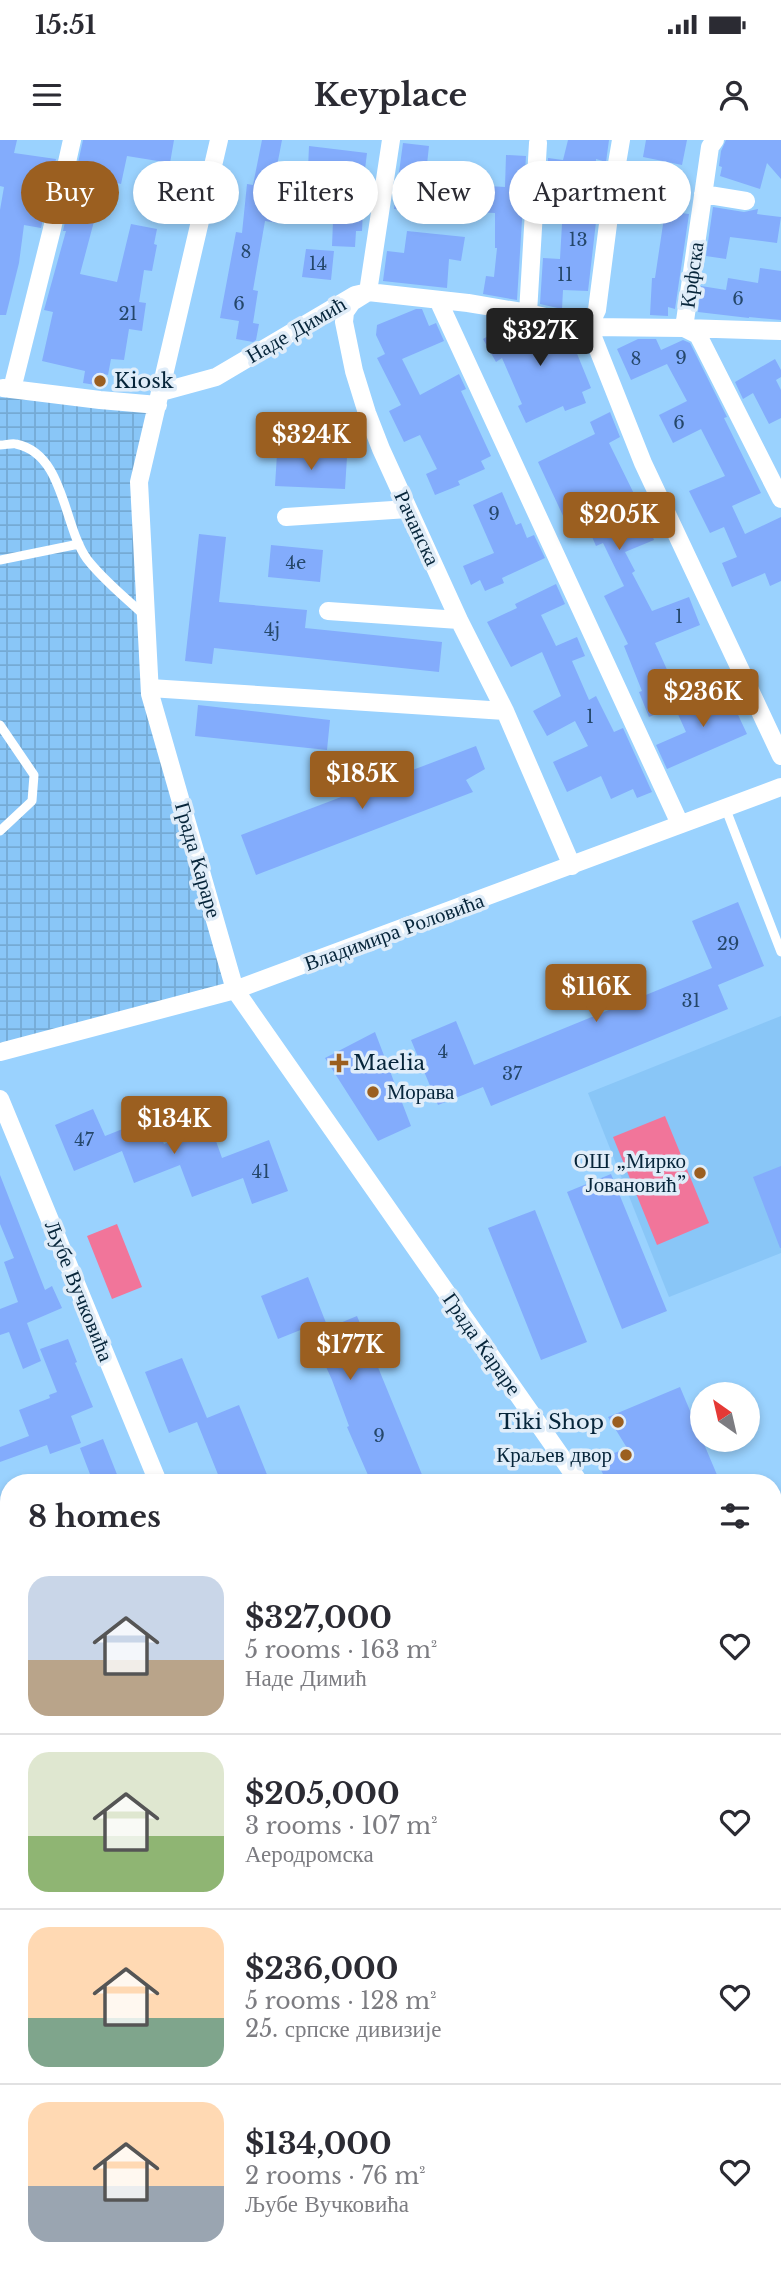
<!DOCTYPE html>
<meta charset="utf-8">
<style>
:root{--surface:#fff;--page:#f2f2f3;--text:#2b2b33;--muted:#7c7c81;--line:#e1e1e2;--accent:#9b5f20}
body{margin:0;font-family:"Libre Baskerville",serif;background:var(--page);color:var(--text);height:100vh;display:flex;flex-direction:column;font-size:26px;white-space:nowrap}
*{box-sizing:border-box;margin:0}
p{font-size:23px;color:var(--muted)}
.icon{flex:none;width:38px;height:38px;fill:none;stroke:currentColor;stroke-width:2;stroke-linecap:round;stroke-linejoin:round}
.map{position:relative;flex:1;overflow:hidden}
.panel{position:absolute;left:0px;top:1334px;width:782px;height:800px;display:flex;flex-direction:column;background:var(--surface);border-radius:28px 28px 0 0;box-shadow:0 4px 10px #0003}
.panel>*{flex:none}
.banner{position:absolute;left:21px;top:21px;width:740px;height:63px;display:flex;gap:14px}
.needle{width:46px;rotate:326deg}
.controls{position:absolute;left:690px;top:1242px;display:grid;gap:14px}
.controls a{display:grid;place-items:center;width:70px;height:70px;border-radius:50%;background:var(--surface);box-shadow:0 4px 10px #0003;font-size:35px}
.price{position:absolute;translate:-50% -60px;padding:0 16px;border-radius:7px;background:var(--accent);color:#fff;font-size:23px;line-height:46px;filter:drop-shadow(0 2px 4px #0008)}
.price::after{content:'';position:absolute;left:50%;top:42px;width:21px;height:16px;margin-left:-10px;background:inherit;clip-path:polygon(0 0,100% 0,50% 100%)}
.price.current{background:#222;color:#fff}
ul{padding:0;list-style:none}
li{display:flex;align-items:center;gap:21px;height:175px;padding:0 28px}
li+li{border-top:2px solid var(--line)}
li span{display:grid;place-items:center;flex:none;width:196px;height:140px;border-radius:21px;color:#555}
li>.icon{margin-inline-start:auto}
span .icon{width:84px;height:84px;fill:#fffc;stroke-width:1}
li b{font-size:30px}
h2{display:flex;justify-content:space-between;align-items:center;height:84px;padding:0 28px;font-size:30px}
.pill{padding:0 24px;border-radius:32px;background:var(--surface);box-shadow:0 4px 10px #0003;font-size:24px;line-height:63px}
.pill.current{background:var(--accent);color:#fff}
.status{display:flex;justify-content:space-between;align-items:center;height:49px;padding:0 35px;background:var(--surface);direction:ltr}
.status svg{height:19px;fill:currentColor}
header{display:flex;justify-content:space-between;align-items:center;height:91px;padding:0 28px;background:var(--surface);font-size:32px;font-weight:700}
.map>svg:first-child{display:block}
.built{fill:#89c6f7}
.industrial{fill:url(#industrial-grid)}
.green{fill:#f1759a}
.building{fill:#83acfc}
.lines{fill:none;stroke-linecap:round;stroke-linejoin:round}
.service{stroke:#fff;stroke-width:9}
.minor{stroke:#fff;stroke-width:18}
.tertiary{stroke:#fff;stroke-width:21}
.poi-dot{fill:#9b5f20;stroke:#e0edf9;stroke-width:2.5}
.labels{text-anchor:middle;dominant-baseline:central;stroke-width:7;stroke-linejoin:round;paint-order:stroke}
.number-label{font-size:18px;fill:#25476a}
.street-label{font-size:21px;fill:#06253a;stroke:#e0edf9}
.poi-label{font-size:21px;fill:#06253a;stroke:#e0edf9;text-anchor:start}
</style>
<div class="status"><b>15:51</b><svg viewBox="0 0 49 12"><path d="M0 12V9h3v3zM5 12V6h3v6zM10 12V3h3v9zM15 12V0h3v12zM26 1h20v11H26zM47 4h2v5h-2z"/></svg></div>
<header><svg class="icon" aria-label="menu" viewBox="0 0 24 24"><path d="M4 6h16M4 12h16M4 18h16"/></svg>Keyplace<svg class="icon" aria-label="person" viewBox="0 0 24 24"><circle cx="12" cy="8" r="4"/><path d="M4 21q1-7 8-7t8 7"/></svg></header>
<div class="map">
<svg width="781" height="2133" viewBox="0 0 781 2133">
<defs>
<pattern id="industrial-grid" width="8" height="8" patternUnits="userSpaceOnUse" patternTransform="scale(1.75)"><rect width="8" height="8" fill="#89c6f7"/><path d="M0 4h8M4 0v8" fill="none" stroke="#75aad4"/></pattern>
</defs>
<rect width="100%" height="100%" fill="#9ad2fe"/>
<path class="built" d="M781,876v237l-112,44 -81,-204z"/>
<path class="industrial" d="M0,248l158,17 -19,77 11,212 85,296 -235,62z"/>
<path class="green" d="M665,976l44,107 -52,22 -44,-108z
M117,1084l25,63 -30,12 -25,-63z"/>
<path class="building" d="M0,0h17l-3,13 42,6 -6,28 -16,-2 -4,28 14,2 -3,13 -17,-3 -5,38 -13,52h-6v-105l4,-23 -4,-1z
M83,0h91l-4,23 -43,-7 -6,28 -16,-4 -25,94 37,8 14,-58 26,5 -3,15 3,1 -5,26 -8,-1 -5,32 7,1 -4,28 -13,-2 -5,31 -13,-1 -3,16 -4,-1 -2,12 -19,-3 2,-12 -43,-10 11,-49 -9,-2 22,-79h-3z
M262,0h20l-9,47 8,1 -3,35 -13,-2 -12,69 5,1 -5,32 6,1 -3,16 -3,2 -17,-3 3,-18 -19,-3 16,-86 6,1 5,-49 6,1z
M568,0h41l-3,22 -10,-3 -2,37h5l-11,95 -25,-1 -1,19 -22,-5 3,-46 17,1 2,-35h9l3,-29 -27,-3 1,-34 15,2z
M646,0h41l-5,25 -39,-8z
M726,0h55v39l-14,-16 -7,26 -40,-13 2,-9 -3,-1 2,-15z
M403,3l26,3 -7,64 -28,-1z
M309,6l58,7 -7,57h3l-1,21h-6l-1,16 -23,-1 2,-50 -33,-4 2,-24 5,1z
M506,15l20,1 -9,144 -34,-6 3,-18 8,1 3,-29h-2v-35l-25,-1 1,-27 34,2z
M713,67l31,5 14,-3 -1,5 24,3 -4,26 -47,-6 -4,22 -20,-3z
M665,71l24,3 -14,95 -7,-2v9l-18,-1 2,-37h3z
M407,91l58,6 -4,24 -12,-2 -2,29 -64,-7 4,-30 17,2z
M306,109l28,2 -3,29 -29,-3z
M760,128l21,3v49l-32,-3v1l-51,-6 3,-26 25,4 2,-12 30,5z
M416,169h6l7,17 7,-3 8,18 -42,18 18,36 39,-21 7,15 -5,2 30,65 -10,5 4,8 -27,12 2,4 -25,10 -9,-21 11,-5 -17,-34 -16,7 -15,-31 12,-6 -24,-47 8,-4 -9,-19 1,-10z
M513,182l56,12 22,54 -9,4 4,11 -21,8 -2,-5 -37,17 -8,-17 4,-2 -20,-46 -6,4 -13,-23z
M638,199h18l5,11 22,-10 7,3 37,74 -3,1 37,75 -29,13 13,28 36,-17v64l-11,5 -5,-13 -33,14 -10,-24 15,-6 -13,-30 -14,6 -21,-42 36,-15 -24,-47 -28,14 -14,-28 28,-14 -20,-37 -36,16 -14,-31z
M775,219l6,11v7l-5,3 5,10v28l-12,6 -16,-31 -10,6 -8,-17z
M610,272l10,25 -11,6 32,65 13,32 -29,12 10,19 -3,2 20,38 37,-14 11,28 -45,18 27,60 -33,14 -10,-25 3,-1 -18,-45 4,-2 -24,-48 20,-10 -21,-43 -7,3 -9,-21 -16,8 -33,-71 57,-28 -5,-12z
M277,314l70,3 -2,32 -70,-3z
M502,352l14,33 5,-2 6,15 7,-3 11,23 -43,20 2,5 -19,8 -5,-11 -9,5 -8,-19 31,-13 -21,-48z
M199,394l27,3 -7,65 88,8 -2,18 137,14 -3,30 -225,-24 -2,16 -27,-3z
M271,405l52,5 -3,32 -52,-5z
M556,444l9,20 -24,11 15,31 21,-9 8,19 -13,5 17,39 7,-4 18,36 9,-4 29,64 -15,6 -4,-9 -22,10 -10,-23 -34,16 -14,-30 35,-16 -13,-25 -28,15 -14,-25 28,-15 -19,-44 -31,15 -24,-45 30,-14 -2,-4z
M726,549l21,45 -80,35 -11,-24 30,-13 -9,-20z
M198,565l132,15 -3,30 -132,-14z
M476,606l9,23 -19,11 7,12 -217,83 -15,-40z
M738,762l26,64 -46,19 10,24 -237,97 -8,-19 -45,18 -27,-65 45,-19 18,44 238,-97 -20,-47z
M375,892l36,94 -33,15 -53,-83z
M93,969l12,27 48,-19 11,27 47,-17 11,31 47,-18 19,51 -36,13 -9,-26 -51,19 -12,-32 -46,18 -12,-32 -48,20 -19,-46z
M781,1026v82h-1l-27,-71z
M611,1034l56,137 -45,18 -55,-137z
M0,1035l45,115 7,-4 10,22 -35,15 14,38 -18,8 -14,-37 -9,3v-26l18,-7 -14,-40 10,-4 -14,-34z
M535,1070l52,132 -46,18 -53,-132z
M308,1137l20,51 29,-12 68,166h-54l-24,-55 2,-1 -17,-46 -24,-53 -30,12 -17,-43z
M68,1199l9,23 -2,1 18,44 -22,9 10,27 -31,11 -3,-9 -47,17v-15l29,-11 -10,-26 31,-12 -1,-3 8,-3 -17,-43z
M182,1218l25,60 32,-13 31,77h-49l-24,-60 -28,11 -24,-61z
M680,1247l40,95h-76l-3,-6 -18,6h-16l-11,-22 31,-12 -19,-31z
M103,1299l17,43h-27l-13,-34z"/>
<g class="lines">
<path class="service" d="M0,305c5,0 12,-2 16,-1 49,10 47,82 71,115 16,21 39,39 58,57
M0,420l79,-16
M0,585l34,50 -2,26 -32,30
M725,667l56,145
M0,1647l9,-4"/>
<path class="minor" d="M219,0l-80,342 11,212 85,296 344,492
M391,0l-23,152 -16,10 -7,10 -1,10 10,49 13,42 14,36 78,171 46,91 67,155
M621,0l-9,53 -15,117 -8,17 54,136 138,293
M715,0l-5,7 -26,181 97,3
M703,54l43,7
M438,160l242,524
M528,173l10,-170
M3,248l97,12 58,5
M12,249l40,-160 20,-89
M161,252l55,-15 139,-82 13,-3 100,11 60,10 61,14 95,1 14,7 83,164
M286,377l122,-8
M328,471l131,9
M150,548l355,23
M0,912l235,-62 546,-203
M0,959l158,383
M0,1689l9,18
M774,1808l7,-3
M774,1989l7,-3
M436,2133l20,-9"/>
<path class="tertiary" d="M774,1606l7,-3
M0,1941l9,-4"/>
</g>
<g class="poi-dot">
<circle cx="100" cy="241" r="7"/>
<path d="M335.5 912.5h7v7h7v7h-7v7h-7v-7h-7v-7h7z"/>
<circle cx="373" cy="952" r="7"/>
<circle cx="700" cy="1033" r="7"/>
<circle cx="618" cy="1282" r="7"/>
<circle cx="626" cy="1315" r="7"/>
</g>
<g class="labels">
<g class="number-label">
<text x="578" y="100">13</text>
<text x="246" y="112">8</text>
<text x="318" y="124">14</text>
<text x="565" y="135">11</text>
<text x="738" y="159">6</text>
<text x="239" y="164">6</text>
<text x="128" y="174">21</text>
<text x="681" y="218">9</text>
<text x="636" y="219">8</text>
<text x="679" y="283">6</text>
<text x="494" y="374">9</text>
<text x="296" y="423">4e</text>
<text x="679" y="477">1</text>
<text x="272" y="490">4j</text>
<text x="590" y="577">1</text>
<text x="728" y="804">29</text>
<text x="691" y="861">31</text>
<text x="443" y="912">4</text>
<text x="512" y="934">37</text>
<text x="84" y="1000">47</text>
<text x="261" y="1032">41</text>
<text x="379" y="1296">9</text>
</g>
<g class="street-label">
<text transform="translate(692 135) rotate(-82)">Крфска</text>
<text transform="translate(296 190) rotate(-30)">Наде Димић</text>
<text transform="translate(417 388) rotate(65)">Рачанска</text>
<text transform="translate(198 720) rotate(74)">Града Караре</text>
<text transform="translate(394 792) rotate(-20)">Владимира Роловића</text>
<text transform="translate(79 1151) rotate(68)">Љубе Вучковића</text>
<text transform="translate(482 1204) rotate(55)">Града Караре</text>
</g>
<g class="poi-label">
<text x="114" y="241">Kiosk</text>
<text x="353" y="923">Maelia</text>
<text x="387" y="952">Морава</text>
<text x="686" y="1021" text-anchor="end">ОШ „Мирко<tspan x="686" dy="24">Јовановић”</tspan></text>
<text x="604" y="1282" text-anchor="end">Tiki Shop</text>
<text x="612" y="1315" text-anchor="end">Краљев двор</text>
</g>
</g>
</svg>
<div class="controls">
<a><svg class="needle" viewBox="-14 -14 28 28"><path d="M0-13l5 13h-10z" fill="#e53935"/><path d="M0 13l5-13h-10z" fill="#7c7c81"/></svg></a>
</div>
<b class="price current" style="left:540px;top:228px">$327K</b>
<b class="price" style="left:311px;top:332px">$324K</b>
<b class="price" style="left:619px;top:412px">$205K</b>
<b class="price" style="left:703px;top:589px">$236K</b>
<b class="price" style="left:362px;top:671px">$185K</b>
<b class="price" style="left:596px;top:884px">$116K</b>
<b class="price" style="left:174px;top:1016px">$134K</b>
<b class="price" style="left:350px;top:1242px">$177K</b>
<div class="banner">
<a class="pill current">Buy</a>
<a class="pill">Rent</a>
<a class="pill">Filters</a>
<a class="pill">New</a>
<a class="pill">Apartment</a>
</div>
<section class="panel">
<h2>8 homes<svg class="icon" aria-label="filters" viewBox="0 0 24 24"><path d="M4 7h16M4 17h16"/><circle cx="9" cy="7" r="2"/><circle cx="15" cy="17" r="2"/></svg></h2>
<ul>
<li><span style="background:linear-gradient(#c9d6e8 60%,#b9a48a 0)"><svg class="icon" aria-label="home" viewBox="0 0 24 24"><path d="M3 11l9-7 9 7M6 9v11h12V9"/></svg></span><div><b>$327,000</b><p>5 rooms · 163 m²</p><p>Наде Димић</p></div><svg class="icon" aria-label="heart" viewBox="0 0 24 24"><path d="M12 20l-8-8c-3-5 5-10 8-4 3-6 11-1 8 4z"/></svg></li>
<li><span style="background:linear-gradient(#dfe7d0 60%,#8fb573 0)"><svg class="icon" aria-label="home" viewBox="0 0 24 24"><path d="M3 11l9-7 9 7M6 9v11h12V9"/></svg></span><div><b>$205,000</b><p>3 rooms · 107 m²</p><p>Аеродромска</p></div><svg class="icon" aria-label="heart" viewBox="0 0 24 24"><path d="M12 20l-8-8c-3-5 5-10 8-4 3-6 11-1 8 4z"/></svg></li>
<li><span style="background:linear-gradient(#ffd9b3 65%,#7fa58c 0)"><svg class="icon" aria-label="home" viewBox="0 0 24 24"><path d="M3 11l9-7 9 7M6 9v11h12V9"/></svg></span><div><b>$236,000</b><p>5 rooms · 128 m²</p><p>25. српске дивизије</p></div><svg class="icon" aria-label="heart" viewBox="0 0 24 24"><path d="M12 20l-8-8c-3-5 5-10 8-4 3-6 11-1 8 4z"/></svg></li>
<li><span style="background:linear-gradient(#ffd9b3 60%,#9aa5b1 0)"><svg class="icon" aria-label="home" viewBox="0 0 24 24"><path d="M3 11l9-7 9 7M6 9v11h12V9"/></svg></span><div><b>$134,000</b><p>2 rooms · 76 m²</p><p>Љубе Вучковића</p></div><svg class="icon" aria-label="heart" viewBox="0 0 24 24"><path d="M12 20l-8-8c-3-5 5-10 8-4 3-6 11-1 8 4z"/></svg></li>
</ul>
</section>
</div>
